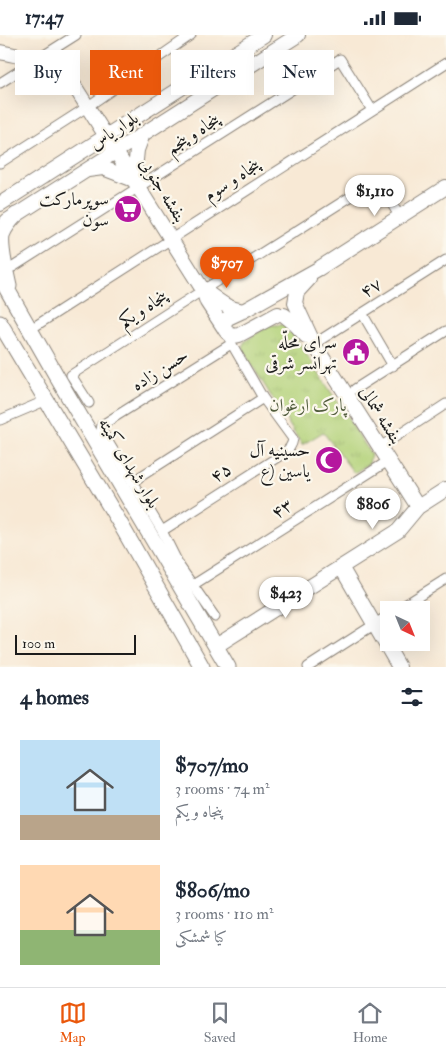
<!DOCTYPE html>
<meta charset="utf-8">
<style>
:root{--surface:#fff;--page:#f6f6f7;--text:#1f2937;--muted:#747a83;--line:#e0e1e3;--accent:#ea580c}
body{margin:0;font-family:"IM FELL Double Pica",Amiri,serif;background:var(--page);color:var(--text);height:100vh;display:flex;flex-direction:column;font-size:19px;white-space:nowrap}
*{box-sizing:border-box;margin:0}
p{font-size:16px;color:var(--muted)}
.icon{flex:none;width:28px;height:28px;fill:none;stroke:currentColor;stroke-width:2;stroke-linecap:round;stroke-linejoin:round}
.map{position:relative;height:632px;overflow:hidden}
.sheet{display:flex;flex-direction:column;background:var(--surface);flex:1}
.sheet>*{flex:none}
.banner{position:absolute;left:15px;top:15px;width:416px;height:45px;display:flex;gap:10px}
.needle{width:32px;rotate:137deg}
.controls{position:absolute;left:380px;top:566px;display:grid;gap:10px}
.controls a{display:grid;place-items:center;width:50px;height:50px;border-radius:0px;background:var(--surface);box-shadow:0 5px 20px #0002;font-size:25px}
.scale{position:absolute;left:15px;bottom:12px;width:121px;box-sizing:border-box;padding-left:5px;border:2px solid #1c1c1c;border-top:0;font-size:14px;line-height:18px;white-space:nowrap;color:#1c1c1c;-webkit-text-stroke:4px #fbf7ec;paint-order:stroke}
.price{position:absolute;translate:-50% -42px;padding:0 11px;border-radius:18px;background:#fff;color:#222;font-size:16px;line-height:32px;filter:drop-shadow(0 1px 2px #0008)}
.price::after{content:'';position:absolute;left:50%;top:30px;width:15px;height:11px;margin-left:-8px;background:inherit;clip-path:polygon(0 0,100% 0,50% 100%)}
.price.current{background:var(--accent);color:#fff}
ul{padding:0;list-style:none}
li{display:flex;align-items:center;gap:15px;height:125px;padding:0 20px}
li span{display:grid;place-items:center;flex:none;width:140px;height:100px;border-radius:0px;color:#555}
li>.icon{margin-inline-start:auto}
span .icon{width:60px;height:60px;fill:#fffc;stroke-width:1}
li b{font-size:21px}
h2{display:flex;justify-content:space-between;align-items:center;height:60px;padding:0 20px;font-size:21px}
.tag{padding:0 18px;border-radius:0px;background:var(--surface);box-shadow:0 5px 20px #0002;font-size:18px;line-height:45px}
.tag.current{background:var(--accent);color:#fff}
.status{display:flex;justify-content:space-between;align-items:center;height:35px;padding:0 25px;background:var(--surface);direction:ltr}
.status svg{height:14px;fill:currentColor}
.menu{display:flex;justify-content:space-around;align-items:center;height:70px;border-top:1px solid var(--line);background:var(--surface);font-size:14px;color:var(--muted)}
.menu a{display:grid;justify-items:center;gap:2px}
.menu .current{color:var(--accent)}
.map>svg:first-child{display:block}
.grass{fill:url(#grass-tufts);stroke:#68774a}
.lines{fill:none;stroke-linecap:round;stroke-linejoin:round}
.street-casing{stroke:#8a8278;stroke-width:11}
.secondary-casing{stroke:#8a8278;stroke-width:16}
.primary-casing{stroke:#8a8278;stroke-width:17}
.street{stroke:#fff;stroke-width:9}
.secondary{stroke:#fff;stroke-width:14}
.primary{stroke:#fff;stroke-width:15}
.labels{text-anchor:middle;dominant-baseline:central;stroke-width:4.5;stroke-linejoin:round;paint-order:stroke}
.street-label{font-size:18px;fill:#1c1c1c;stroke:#fbf7ec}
.poi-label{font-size:18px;fill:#1c1c1c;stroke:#fbf7ec;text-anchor:end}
.park-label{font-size:18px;fill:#515c3d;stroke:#fbf7ec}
</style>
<div class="status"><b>17:47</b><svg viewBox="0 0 49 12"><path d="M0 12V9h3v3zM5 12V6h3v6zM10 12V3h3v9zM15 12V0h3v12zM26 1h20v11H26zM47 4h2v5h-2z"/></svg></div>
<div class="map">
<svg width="446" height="632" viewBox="0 0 446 632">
<defs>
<pattern id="grass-tufts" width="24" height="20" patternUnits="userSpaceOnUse" patternTransform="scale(1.25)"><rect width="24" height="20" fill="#b3d279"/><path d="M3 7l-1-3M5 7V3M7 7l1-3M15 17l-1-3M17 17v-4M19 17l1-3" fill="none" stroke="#99b468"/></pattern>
</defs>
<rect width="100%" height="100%" fill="#fbf7ec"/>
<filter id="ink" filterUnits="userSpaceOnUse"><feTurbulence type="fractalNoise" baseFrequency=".02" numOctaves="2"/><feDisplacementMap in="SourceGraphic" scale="10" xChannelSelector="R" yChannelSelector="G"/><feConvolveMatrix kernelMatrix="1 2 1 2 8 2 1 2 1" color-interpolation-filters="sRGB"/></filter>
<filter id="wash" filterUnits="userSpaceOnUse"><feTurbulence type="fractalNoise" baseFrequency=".0096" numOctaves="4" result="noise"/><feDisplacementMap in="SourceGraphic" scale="20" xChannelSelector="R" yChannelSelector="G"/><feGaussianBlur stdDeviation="1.12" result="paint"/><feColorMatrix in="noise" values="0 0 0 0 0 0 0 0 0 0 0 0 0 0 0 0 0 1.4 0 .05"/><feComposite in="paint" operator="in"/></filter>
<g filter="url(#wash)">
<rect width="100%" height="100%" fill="#f8e9d5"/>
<path class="grass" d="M269,290h15l10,10 77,119 -2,10 -15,9 -31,-41 -21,13 -59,-94 1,-9z"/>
</g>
<g filter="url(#ink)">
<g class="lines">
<g class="street-casing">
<path id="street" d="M0,48l76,-48
M0,128l87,-56 104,-72
M13,232l327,-208 32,51
M362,278l31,53
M37,290l409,-262
M314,309l132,-84
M355,354l91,-58
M89,368l-18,-28 132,-85 174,-110 23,37
M0,385l47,-20
M380,412l66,-43
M132,447l131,-84
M162,496l122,-78c5,-4 8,-7 9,-14l-30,-41 -33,-57
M193,550l195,-124
M397,575l49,-31
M215,582l-35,-50 -18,-36 -61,-101 1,-5 129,-81
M308,632l81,-52"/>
</g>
<g class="secondary-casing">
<path id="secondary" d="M0,17c26,6 50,7 70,27l133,211 4,12 19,29
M88,135l15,-2 31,12 3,-30 6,-16
M0,169l264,-169
M7,186l291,-186
M309,244l-12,13 -2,11 19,41 104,163
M203,255c16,10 21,18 40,21
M278,279l-39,21c-7,2 -12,-1 -15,-7l1,-7 3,-3 15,-7 75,-42 128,-82
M284,280l11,9 11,12
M341,532l58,100
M216,611l182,-115 20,-24 28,-18"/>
</g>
<g class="primary-casing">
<path id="primary" d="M0,242l64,112 164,278
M9,251c-3,-13 -9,-38 -7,-51 3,-8 8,-14 14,-20
M0,288l121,202 81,142"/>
</g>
<use href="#street" class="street"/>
<use href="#secondary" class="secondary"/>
<use href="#primary" class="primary"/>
</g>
</g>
<defs>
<g id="supermarket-disc" transform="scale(1.4375)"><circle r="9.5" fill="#b5179e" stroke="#fbf7ec"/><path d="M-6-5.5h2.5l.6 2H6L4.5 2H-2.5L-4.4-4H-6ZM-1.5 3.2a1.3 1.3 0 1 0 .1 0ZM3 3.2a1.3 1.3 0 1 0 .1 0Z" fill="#fff"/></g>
<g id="civic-disc" transform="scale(1.4375)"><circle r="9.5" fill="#b5179e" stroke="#fbf7ec"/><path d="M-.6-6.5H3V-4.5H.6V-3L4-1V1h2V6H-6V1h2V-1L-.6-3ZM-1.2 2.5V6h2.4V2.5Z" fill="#fff"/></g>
<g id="mosque-disc" transform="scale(1.4375)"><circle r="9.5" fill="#b5179e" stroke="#fbf7ec"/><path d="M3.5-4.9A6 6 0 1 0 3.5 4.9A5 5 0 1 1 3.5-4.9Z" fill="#fff"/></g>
</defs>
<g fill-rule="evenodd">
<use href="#supermarket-disc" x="128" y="174"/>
<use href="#civic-disc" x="356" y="317"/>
<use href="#mosque-disc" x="329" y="425"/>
</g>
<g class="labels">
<g class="street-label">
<text transform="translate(114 96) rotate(-33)">بلوار یاس</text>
<text transform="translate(193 99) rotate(-33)">پنجاه و پنجم</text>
<text transform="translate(232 145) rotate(-33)">پنجاه و سوم</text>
<text transform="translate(163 155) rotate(58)">بنفشه جنوبی</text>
<text transform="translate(371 253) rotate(-32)">۴۷</text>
<text transform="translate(143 274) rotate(-33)">پنجاه و یکم</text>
<text transform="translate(160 335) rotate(-32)">حسن زاده</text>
<text transform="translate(381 380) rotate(58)">بنفشه شمالی</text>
<text transform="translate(129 428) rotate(59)">بلوار شهدای کمیته</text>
<text transform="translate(221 438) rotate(-33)">۴۵</text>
<text transform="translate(282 474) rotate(-33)">۴۳</text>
</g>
<g class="poi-label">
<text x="109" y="164">سوپرمارکت<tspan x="109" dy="21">سون</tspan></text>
<text x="337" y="307">سرای محلّه<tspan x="337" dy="21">تهرانسر شرقی</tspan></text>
<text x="310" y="415">حسینیه آل<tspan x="310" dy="21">یاسین (ع</tspan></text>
</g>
<g class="park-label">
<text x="308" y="370">پارک ارغوان</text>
</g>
</g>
</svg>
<div class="controls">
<a><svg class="needle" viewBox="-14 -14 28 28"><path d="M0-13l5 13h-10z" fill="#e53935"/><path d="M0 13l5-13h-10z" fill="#747a83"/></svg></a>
</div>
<div class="scale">100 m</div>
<b class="price" style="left:375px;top:182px">$1,110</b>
<b class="price current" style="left:227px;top:254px">$707</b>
<b class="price" style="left:373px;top:495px">$806</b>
<b class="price" style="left:286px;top:584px">$423</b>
<div class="banner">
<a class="tag">Buy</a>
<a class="tag current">Rent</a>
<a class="tag">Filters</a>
<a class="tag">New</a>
</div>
</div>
<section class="sheet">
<h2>4 homes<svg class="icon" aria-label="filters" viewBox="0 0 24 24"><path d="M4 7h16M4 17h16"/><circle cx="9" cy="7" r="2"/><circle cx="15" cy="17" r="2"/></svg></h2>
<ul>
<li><span style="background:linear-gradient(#bfe0f5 75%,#b9a48a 0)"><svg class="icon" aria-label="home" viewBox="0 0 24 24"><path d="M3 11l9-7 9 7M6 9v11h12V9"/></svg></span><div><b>$707/mo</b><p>3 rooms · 74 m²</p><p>پنجاه و یکم</p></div></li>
<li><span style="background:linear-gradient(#ffd9b3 65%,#8fb573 0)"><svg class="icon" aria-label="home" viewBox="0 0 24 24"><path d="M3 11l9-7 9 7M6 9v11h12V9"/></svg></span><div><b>$806/mo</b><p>3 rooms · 110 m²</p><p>کیا شمشکی</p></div></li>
</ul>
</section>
<nav class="menu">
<a class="current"><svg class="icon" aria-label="map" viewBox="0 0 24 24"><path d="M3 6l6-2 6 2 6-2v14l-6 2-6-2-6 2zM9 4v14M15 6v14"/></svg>Map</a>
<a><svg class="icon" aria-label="saved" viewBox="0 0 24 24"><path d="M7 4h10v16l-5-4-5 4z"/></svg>Saved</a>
<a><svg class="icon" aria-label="home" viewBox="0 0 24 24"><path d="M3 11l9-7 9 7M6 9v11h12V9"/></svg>Home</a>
</nav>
